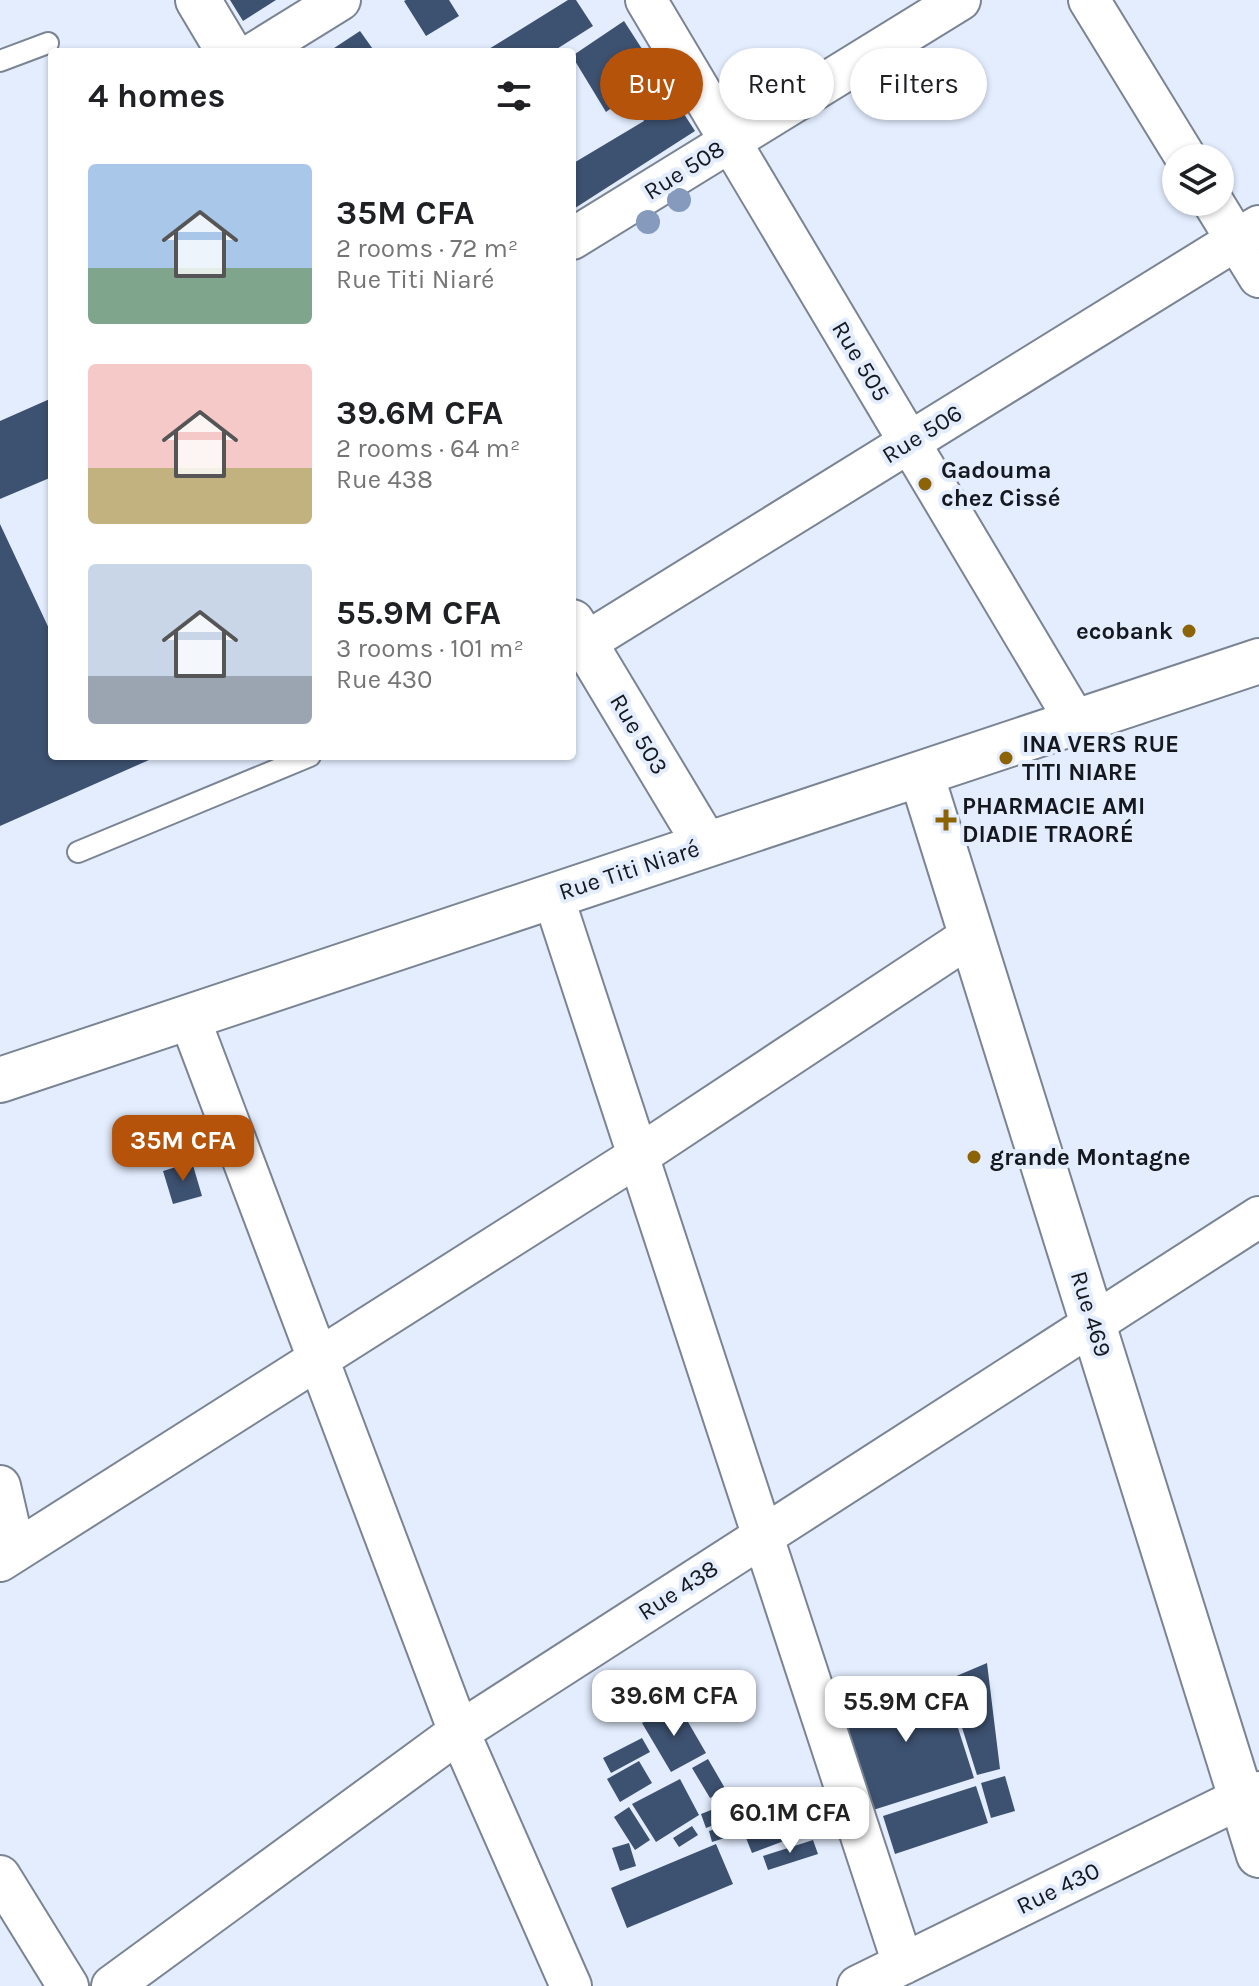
<!DOCTYPE html>
<meta charset="utf-8">
<style>
:root{--surface:#fff;--page:#f2f2f2;--text:#202124;--muted:#757577;--accent:#b45309}
body{margin:0;font-family:Karla,sans-serif;background:var(--page);color:var(--text);height:100vh;display:flex;flex-direction:column;font-size:30px;white-space:nowrap}
*{box-sizing:border-box;margin:0}
p{font-size:26px;color:var(--muted)}
.icon{flex:none;width:44px;height:44px;fill:none;stroke:currentColor;stroke-width:2;stroke-linecap:round;stroke-linejoin:round}
.map{position:relative;flex:1;overflow:hidden}
.panel{position:absolute;left:48px;top:48px;width:528px;height:712px;display:flex;flex-direction:column;background:var(--surface);border-radius:8px;box-shadow:0 2px 6px #0004}
.panel>*{flex:none}
.banner{position:absolute;left:600px;top:48px;width:538px;height:72px;display:flex;gap:16px}
.buttons{position:absolute;left:1162px;top:144px;display:grid;gap:16px}
.buttons a{display:grid;place-items:center;width:72px;height:72px;border-radius:50%;background:var(--surface);box-shadow:0 2px 6px #0004;font-size:40px}
.price{position:absolute;translate:-50% -68px;padding:0 18px;border-radius:16px;background:#fff;color:#222;font-size:26px;line-height:52px;filter:drop-shadow(0 2px 4px #0008)}
.price::after{content:'';position:absolute;left:50%;top:48px;width:24px;height:18px;margin-left:-12px;background:inherit;clip-path:polygon(0 0,100% 0,50% 100%)}
.price.on{background:var(--accent);color:#fff}
ul{padding:0;list-style:none}
li{display:flex;align-items:center;gap:24px;height:200px;padding:0 40px}
li span{display:grid;place-items:center;flex:none;width:224px;height:160px;border-radius:8px;color:#555}
li>.icon{margin-inline-start:auto}
span .icon{width:96px;height:96px;fill:#fffc;stroke-width:1}
li b{font-size:34px}
h2{display:flex;justify-content:space-between;align-items:center;height:96px;padding:0 40px;font-size:34px}
.tag{padding:0 28px;border-radius:36px;background:var(--surface);box-shadow:0 2px 6px #0004;font-size:28px;line-height:72px}
.tag.on{background:var(--accent);color:#fff}
.map>svg:first-child{display:block}
.building{fill:#3d5170}
.lines{fill:none;stroke-linecap:round;stroke-linejoin:round}
.lane-casing{stroke:#7a8493;stroke-width:24}
.street-casing{stroke:#7a8493;stroke-width:44}
.secondary-casing{stroke:#7a8493;stroke-width:48}
.lane{stroke:#fff;stroke-width:20}
.street{stroke:#fff;stroke-width:40}
.secondary{stroke:#fff;stroke-width:44}
.tree{fill:#859abc}
.poi-dot{fill:#8c6305;stroke:#e3edfe;stroke-width:3}
.labels{text-anchor:middle;dominant-baseline:central;stroke-width:8;stroke-linejoin:round;paint-order:stroke}
.street-label{font-size:24px;fill:#15191f;stroke:#e3edfe}
.poi-label{font-size:24px;font-weight:bold;fill:#15191f;stroke:#e3edfe;text-anchor:start}
</style>
<div class="map">
<svg width="1259" height="1986" viewBox="0 0 1259 1986">
<rect width="100%" height="100%" fill="#e3edfe"/>
<path class="building" d="M230,0h46l-33,21z
M406,0h43l10,16 -33,20 -22,-35z
M568,0h8l17,26 -41,26h-68z
M624,21l71,110 -123,79v-46l72,-43 -14,-27 -24,18 -34,-56z
M360,31l15,21h-47z
M52,398v79l-52,22v-78z
M0,524l52,111v121h106l-158,70z
M192,1162l10,34 -29,8 -10,-33z
M987,1663l13,106 -23,6 -30,-95z
M942,1678l32,100 -104,33 -32,-100z
M677,1703l29,50 -35,19 -29,-49z
M642,1738l8,14 -39,21 -8,-15z
M708,1759l18,31 -16,8 -18,-30z
M639,1761l13,22 -32,19 -13,-23z
M1005,1776l10,35 -24,7 -10,-35z
M680,1779l19,36 -43,27 -24,-38z
M976,1786l12,37 -93,31 -12,-38z
M734,1801l5,14 -33,13 -5,-14z
M629,1807l21,33 -15,10 -21,-33z
M797,1813l8,20 -53,20 -8,-20z
M744,1820l3,11 -35,11 -3,-11z
M692,1826l6,9 -19,12 -6,-9z
M813,1840l5,14 -50,16 -5,-14z
M629,1843l7,23 -16,5 -8,-23z
M716,1844l17,40 -106,44 -16,-40z"/>
<g class="lines">
<g class="lane-casing">
<path id="lane" d="M0,61l48,-18
M78,852l232,-96"/>
</g>
<g class="street-casing">
<path id="street" d="M646,0l430,722
M1089,0l97,158
M256,52l84,-52
M1213,202l46,75
M572,239l388,-239
M585,643l674,-417
M553,896l350,1068
M189,1017l270,715 112,254
M0,1486l15,65
M0,1561l638,-405 334,-221
M0,1876l68,110
M112,1986l347,-254 800,-515
M858,1986l383,-188 18,-6"/>
</g>
<g class="secondary-casing">
<path id="secondary" d="M198,0l31,52
M572,622l134,223
M921,774l338,1081
M0,1080l1259,-419"/>
</g>
<use href="#lane" class="lane"/>
<use href="#street" class="street"/>
<use href="#secondary" class="secondary"/>
</g>
<g class="tree">
<circle cx="679" cy="200" r="12"/>
<circle cx="648" cy="222" r="12"/>
</g>
<g class="poi-dot">
<circle cx="925" cy="484" r="8"/>
<circle cx="1189" cy="631" r="8"/>
<circle cx="1006" cy="758" r="8"/>
<path d="M942 808h8v8h8v8h-8v8h-8v-8h-8v-8h8z"/>
<circle cx="974" cy="1157" r="8"/>
</g>
<g class="labels">
<g class="street-label">
<text transform="translate(684 170) rotate(-32)">Rue 508</text>
<text transform="translate(861 361) rotate(59)">Rue 505</text>
<text transform="translate(922 434) rotate(-32)">Rue 506</text>
<text transform="translate(639 734) rotate(59)">Rue 503</text>
<text transform="translate(629 870) rotate(-18)">Rue Titi Niaré</text>
<text transform="translate(1091 1314) rotate(73)">Rue 469</text>
<text transform="translate(678 1590) rotate(-33)">Rue 438</text>
<text transform="translate(1058 1888) rotate(-26)">Rue 430</text>
</g>
<g class="poi-label">
<text x="941" y="470">Gadouma<tspan x="941" dy="28">chez Cissé</tspan></text>
<text x="1173" y="631" text-anchor="end">ecobank</text>
<text x="1022" y="744">INA VERS RUE<tspan x="1022" dy="28">TITI NIARE</tspan></text>
<text x="962" y="806">PHARMACIE AMI<tspan x="962" dy="28">DIADIE TRAORÉ</tspan></text>
<text x="990" y="1157">grande Montagne</text>
</g>
</g>
</svg>
<div class="buttons">
<a><svg class="icon" aria-label="layers" viewBox="0 0 24 24"><path d="M12 4l9 5-9 5-9-5zM3 14l9 5 9-5"/></svg></a>
</div>
<b class="price on" style="left:183px;top:1183px">35M CFA</b>
<b class="price" style="left:674px;top:1738px">39.6M CFA</b>
<b class="price" style="left:906px;top:1744px">55.9M CFA</b>
<b class="price" style="left:790px;top:1855px">60.1M CFA</b>
<div class="banner">
<a class="tag on">Buy</a>
<a class="tag">Rent</a>
<a class="tag">Filters</a>
</div>
<section class="panel">
<h2>4 homes<svg class="icon" aria-label="filters" viewBox="0 0 24 24"><path d="M4 7h16M4 17h16"/><circle cx="9" cy="7" r="2"/><circle cx="15" cy="17" r="2"/></svg></h2>
<ul>
<li><span style="background:linear-gradient(#a9c7e8 65%,#7fa58c 0)"><svg class="icon" aria-label="home" viewBox="0 0 24 24"><path d="M3 11l9-7 9 7M6 9v11h12V9"/></svg></span><div><b>35M CFA</b><p>2 rooms · 72 m²</p><p>Rue Titi Niaré</p></div></li>
<li><span style="background:linear-gradient(#f6c9c9 65%,#c2b280 0)"><svg class="icon" aria-label="home" viewBox="0 0 24 24"><path d="M3 11l9-7 9 7M6 9v11h12V9"/></svg></span><div><b>39.6M CFA</b><p>2 rooms · 64 m²</p><p>Rue 438</p></div></li>
<li><span style="background:linear-gradient(#c9d6e8 70%,#9aa5b1 0)"><svg class="icon" aria-label="home" viewBox="0 0 24 24"><path d="M3 11l9-7 9 7M6 9v11h12V9"/></svg></span><div><b>55.9M CFA</b><p>3 rooms · 101 m²</p><p>Rue 430</p></div></li>
</ul>
</section>
</div>
